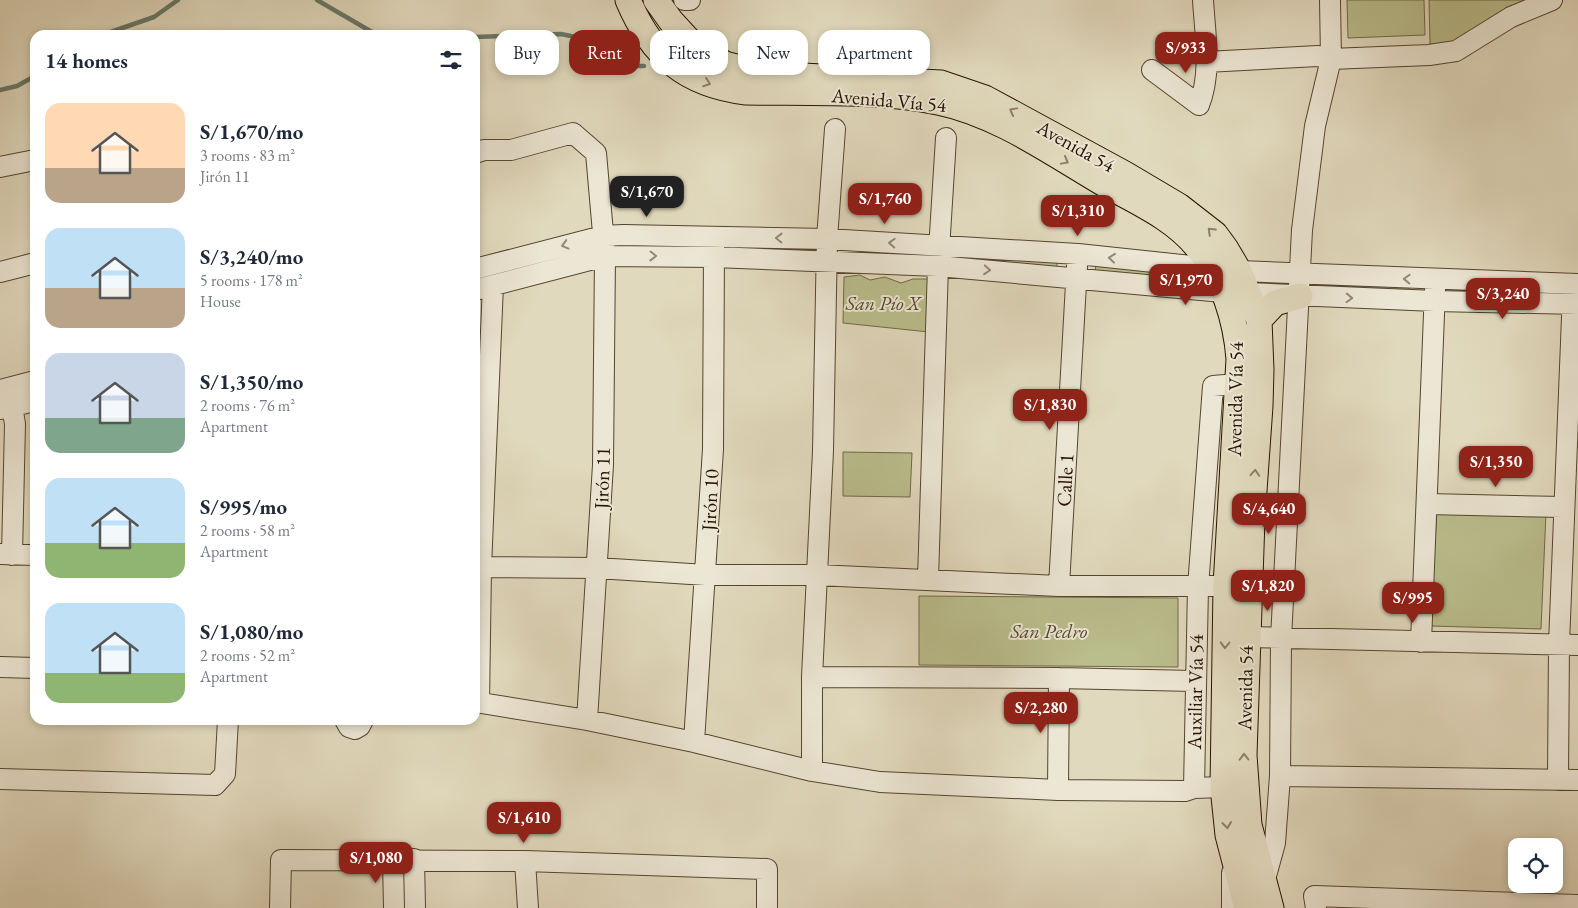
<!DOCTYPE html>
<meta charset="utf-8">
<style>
:root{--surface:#fff;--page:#f6f6f7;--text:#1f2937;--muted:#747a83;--accent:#8f2418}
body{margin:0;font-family:"EB Garamond",serif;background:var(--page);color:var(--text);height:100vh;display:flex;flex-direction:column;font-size:19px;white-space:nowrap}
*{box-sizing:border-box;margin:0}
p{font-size:16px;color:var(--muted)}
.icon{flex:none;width:28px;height:28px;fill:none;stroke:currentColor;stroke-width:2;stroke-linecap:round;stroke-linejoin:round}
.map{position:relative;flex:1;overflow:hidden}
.side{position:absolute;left:30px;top:30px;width:450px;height:695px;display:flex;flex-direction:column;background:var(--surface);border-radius:15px;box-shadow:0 2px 8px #0003}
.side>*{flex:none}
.hud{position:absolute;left:495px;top:30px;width:475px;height:45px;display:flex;gap:10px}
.tools{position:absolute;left:1508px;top:838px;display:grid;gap:10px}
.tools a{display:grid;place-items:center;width:55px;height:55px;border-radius:10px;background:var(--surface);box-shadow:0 2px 8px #0003;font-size:25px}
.price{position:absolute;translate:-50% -42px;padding:0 11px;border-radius:10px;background:var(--accent);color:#fff;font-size:16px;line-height:32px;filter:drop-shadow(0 1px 2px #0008)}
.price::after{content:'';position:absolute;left:50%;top:30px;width:15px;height:11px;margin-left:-8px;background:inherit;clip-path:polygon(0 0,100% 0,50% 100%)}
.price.on{background:#222;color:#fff}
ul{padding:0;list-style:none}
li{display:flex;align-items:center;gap:15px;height:125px;padding:0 15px}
li span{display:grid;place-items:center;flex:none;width:140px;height:100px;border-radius:15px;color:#555}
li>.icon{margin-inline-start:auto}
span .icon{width:60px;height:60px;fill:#fffc;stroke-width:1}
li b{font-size:21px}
h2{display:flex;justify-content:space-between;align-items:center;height:60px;padding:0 15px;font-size:21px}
.chip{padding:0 18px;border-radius:15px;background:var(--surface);box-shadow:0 2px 8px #0003;font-size:18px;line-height:45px}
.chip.on{background:var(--accent);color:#fff}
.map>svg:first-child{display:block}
.green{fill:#babd8c;stroke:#706846}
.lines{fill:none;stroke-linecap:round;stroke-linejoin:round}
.stream{stroke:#68786a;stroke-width:4.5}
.minor-casing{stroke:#55452f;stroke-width:22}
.major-casing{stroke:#261400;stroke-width:27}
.minor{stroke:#ece6d4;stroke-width:20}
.major{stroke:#e1d9bd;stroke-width:25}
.oneway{stroke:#8d8068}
.oneway2{stroke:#938875}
.labels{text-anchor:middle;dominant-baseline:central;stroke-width:4;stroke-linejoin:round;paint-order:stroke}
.street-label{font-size:20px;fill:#261400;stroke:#ece6d4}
.park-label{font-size:20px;font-style:italic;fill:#52472a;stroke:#ece6d4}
</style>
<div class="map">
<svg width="1578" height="908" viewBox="0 0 1578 908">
<rect width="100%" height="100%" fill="#e1d9bd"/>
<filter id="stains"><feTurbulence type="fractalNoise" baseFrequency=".004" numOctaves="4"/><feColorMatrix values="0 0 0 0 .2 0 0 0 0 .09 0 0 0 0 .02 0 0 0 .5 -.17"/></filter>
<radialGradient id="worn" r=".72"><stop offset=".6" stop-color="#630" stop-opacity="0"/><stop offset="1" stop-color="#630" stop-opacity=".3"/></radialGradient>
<path class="green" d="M1347,0h77l1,35 -77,3z
M1429,0h100l-74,44h-25z
M960,253l97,6v10l-98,-10z
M1096,263l88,10v8l-89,-9z
M860,275l10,5 15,-3 16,6 12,-4h17l-1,53 -86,-9 1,-46z
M1314,284l95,1v7l-95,-2z
M843,452l69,1 -2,44 -67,-1z
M1437,509l109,3 -5,117 -111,-3z
M919,596l259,2v69l-259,-2z"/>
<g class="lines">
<path class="stream" d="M317,0l55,32 20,3
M102,35l52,-18 24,-17
M475,37l86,-3 29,6 22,21 17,5h15
M0,90l17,-4 18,-10"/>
<g class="minor-casing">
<path id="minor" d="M684,0h6
M1206,62l112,-6 13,3 98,-4 27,-4 55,-34 41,-17
M1152,70l47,35c13,-32 6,-71 4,-105
M475,153l9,-3h27l62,-17 23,20 9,103 -2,209 -16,255
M0,167l35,-7
M475,269l128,-33 20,-1 204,4 251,15 161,17 339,13
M0,272l35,-9
M475,290l130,-34 109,1 224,9 285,26 212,9 143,3
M9,388l6,36 -3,131
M0,390l35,-9
M0,409l35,-8
M1427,504l136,3
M0,554l35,1
M475,567l122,1 109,7h111l242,11h167
M928,579l10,-313 8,-128
M1059,586l18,-320
M1247,637l331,8
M1421,642l14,-353
M0,667l35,1
M812,677l247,1 135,3
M475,702l112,18 107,22 118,29 68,11 178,8 127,1 9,-3 29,-1
M479,703l2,-136 12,-282
M345,720l4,7 6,2 5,-3 3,-6
M694,742l19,-293 1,-205
M812,771v-94l11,-226 4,-212 8,-110
M1280,776l298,4
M0,779l215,6 10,-11 3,-54
M1558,780l1,-136 14,-352
M1194,788l4,-201 15,-201 24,-2
M1058,790l1,-112
M414,859l1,49
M393,860l1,48
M525,861l3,47
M1264,883l11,-40 5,-67 1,-137 21,-409 13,-104 16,-67 -1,-59
M280,908l1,-48 244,1 242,8v39
M1232,908v-35
M1316,908l-2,-12 264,9"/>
</g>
<g class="major-casing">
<path id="major" d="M628,0c23,55 58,85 118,92 60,1 134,-2 192,10 59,12 112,50 163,80 33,19 72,35 96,65 26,30 39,73 42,112l-13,227 -3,201 5,48 19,73
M656,0l15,21 23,25 31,18 38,10 178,9 44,15 140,76 54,32 36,28 11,15 13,22 20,49 2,50 -1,36 -8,113 -8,236 5,70 22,83
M1259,320l16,-17 25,-7"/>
</g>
<use href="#minor" class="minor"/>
<use href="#major" class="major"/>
</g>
<defs><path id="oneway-chevron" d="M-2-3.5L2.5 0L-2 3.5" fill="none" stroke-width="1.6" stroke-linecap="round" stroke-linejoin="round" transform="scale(1.25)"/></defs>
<g class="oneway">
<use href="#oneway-chevron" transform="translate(707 83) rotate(20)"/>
<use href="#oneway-chevron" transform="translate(1013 111) rotate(-151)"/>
<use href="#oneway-chevron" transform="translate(1065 161) rotate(29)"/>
<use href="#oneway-chevron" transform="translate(1211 231) rotate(-136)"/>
<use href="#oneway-chevron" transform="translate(1255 473) rotate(-86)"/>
<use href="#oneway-chevron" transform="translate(1225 645) rotate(91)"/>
<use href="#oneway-chevron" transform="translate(1244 757) rotate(-91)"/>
<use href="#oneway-chevron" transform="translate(1227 825) rotate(84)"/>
</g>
<g class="oneway2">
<use href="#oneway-chevron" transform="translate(779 238) rotate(-179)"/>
<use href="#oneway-chevron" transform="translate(892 243) rotate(-177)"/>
<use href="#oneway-chevron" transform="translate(565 245) rotate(165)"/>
<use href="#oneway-chevron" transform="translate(653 256) rotate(1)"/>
<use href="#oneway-chevron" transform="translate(1112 258) rotate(-174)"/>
<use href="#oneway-chevron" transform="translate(987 270) rotate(5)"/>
<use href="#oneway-chevron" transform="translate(1407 279) rotate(-178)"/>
<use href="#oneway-chevron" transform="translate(1349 298) rotate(2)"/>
</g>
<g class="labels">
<g class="street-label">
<text transform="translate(889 100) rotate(5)">Avenida Vía 54</text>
<text transform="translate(1076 146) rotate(29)">Avenida 54</text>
<text transform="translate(1235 399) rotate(-89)">Avenida Vía 54</text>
<text transform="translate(602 478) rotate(-88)">Jirón 11</text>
<text transform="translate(1065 480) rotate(-87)">Calle 1</text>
<text transform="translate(710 500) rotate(-87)">Jirón 10</text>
<text transform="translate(1245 688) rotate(-89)">Avenida 54</text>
<text transform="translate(1195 692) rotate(-89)">Auxiliar Vía 54</text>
</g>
<g class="park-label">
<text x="883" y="303">San Pío X</text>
<text x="1049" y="631">San Pedro</text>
</g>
</g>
<rect width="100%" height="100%" filter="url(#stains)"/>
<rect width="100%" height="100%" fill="url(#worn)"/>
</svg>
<div class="tools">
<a><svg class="icon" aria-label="locate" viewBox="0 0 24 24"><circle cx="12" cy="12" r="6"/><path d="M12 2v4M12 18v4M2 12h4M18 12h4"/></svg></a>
</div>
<b class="price" style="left:1186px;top:74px">S/933</b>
<b class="price on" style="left:647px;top:218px">S/1,670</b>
<b class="price" style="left:885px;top:225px">S/1,760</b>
<b class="price" style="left:1078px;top:237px">S/1,310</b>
<b class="price" style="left:1186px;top:306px">S/1,970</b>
<b class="price" style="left:1503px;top:320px">S/3,240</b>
<b class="price" style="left:1050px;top:431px">S/1,830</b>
<b class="price" style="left:1496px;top:488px">S/1,350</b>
<b class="price" style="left:1269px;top:535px">S/4,640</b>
<b class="price" style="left:1268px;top:612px">S/1,820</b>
<b class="price" style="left:1413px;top:624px">S/995</b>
<b class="price" style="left:1041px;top:734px">S/2,280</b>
<b class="price" style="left:524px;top:844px">S/1,610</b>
<b class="price" style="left:376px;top:884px">S/1,080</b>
<div class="hud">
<a class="chip">Buy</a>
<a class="chip on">Rent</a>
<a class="chip">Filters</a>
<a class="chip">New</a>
<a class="chip">Apartment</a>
</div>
<section class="side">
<h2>14 homes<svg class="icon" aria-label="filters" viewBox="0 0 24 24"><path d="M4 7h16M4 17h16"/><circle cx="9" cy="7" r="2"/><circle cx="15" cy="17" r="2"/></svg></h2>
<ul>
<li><span style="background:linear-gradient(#ffd9b3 65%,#b9a48a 0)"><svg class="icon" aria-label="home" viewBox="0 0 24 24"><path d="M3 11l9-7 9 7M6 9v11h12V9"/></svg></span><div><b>S/1,670/mo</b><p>3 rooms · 83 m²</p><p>Jirón 11</p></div></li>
<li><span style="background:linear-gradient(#bfe0f5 60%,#b9a48a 0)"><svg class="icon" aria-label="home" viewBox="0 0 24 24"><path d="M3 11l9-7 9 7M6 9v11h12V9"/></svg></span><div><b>S/3,240/mo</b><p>5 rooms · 178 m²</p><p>House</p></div></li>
<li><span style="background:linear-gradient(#c9d6e8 65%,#7fa58c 0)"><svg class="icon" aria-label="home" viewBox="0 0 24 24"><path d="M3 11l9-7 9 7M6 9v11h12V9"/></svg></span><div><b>S/1,350/mo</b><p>2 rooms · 76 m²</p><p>Apartment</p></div></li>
<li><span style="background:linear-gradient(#bfe0f5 65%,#8fb573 0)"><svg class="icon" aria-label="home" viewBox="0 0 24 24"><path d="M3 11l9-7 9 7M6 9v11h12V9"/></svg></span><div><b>S/995/mo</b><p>2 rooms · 58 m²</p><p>Apartment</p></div></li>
<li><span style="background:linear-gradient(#bfe0f5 70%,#8fb573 0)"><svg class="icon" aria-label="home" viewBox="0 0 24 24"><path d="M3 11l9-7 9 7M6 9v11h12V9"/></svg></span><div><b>S/1,080/mo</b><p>2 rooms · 52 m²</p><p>Apartment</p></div></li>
</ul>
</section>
</div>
